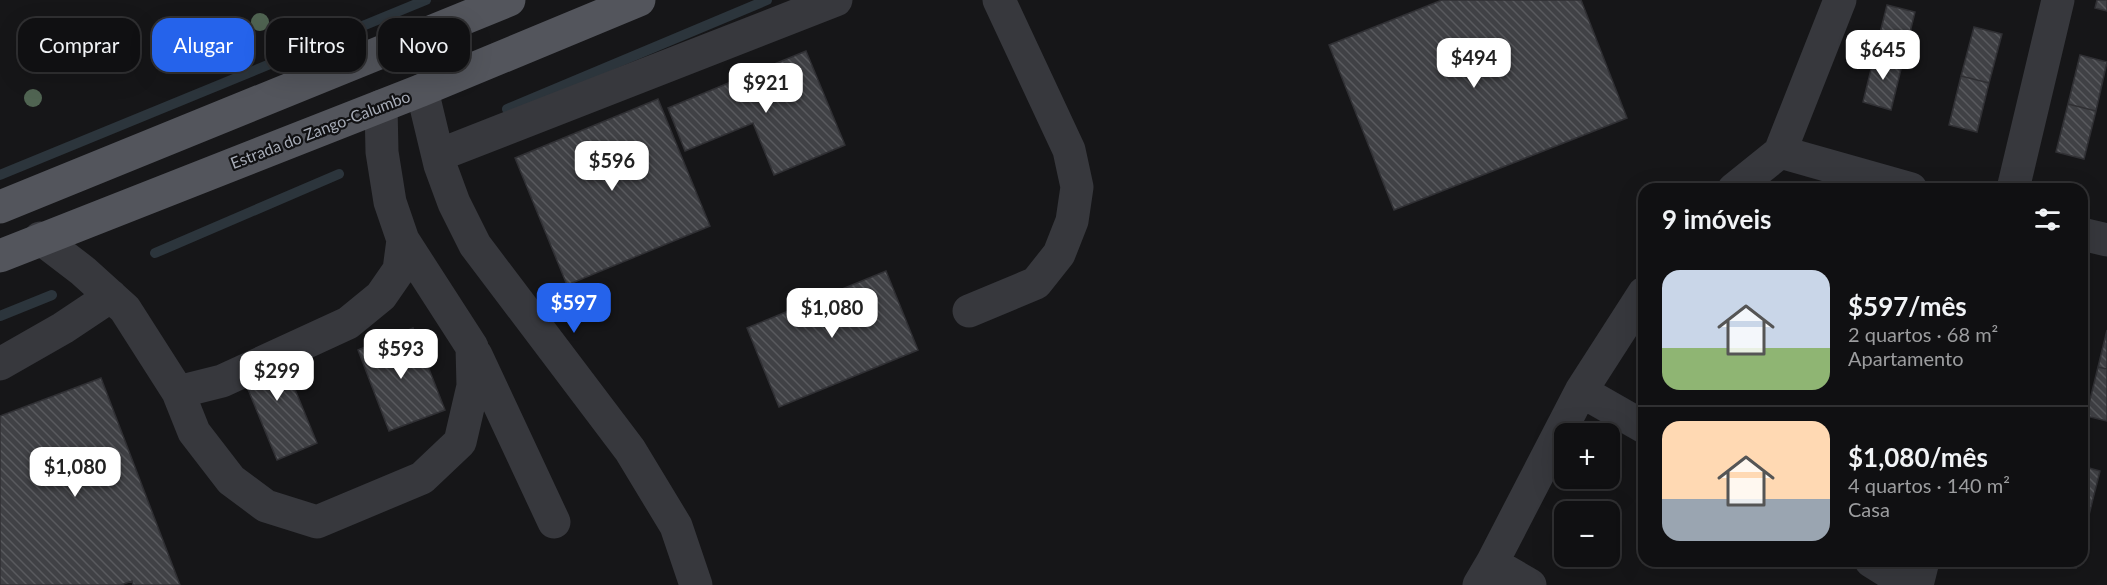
<!DOCTYPE html>
<html lang="pt">
<meta charset="utf-8">
<style>
:root{--surface:#101012;--page:#1e1e20;--text:#f1f3f6;--muted:#9c9d9f;--line:#303032;--accent:#2563eb}
body{margin:0;font-family:Lato,sans-serif;background:var(--page);color:var(--text);height:100vh;display:flex;flex-direction:column;font-size:22px;white-space:nowrap}
*{box-sizing:border-box;margin:0}
p{font-size:20px;color:var(--muted)}
.icon{flex:none;width:33px;height:33px;fill:none;stroke:currentColor;stroke-width:2;stroke-linecap:round;stroke-linejoin:round}
.map{position:relative;flex:1;overflow:hidden}
.sheet{position:absolute;left:1638px;top:183px;width:450px;height:384px;display:flex;flex-direction:column;background:var(--surface);border-radius:18px;box-shadow:0 6px 24px #0002,0 0 0 2px var(--line)}
.sheet>*{flex:none}
.guide{position:absolute;left:18px;top:18px;width:570px;height:54px;display:flex;gap:12px}
.tools{position:absolute;left:1554px;top:423px;display:grid;gap:12px}
.tools a{display:grid;place-items:center;width:66px;height:66px;border-radius:12px;background:var(--surface);box-shadow:0 6px 24px #0002,0 0 0 2px var(--line);font-size:30px}
.price{position:absolute;translate:-50% -51px;padding:0 14px;border-radius:12px;background:#fff;color:#222;font-size:20px;line-height:39px;filter:drop-shadow(0 2px 3px #0008)}
.price::after{content:'';position:absolute;left:50%;top:36px;width:18px;height:14px;margin-left:-9px;background:inherit;clip-path:polygon(0 0,100% 0,50% 100%)}
.price.selected{background:var(--accent);color:#fff}
ul{padding:0;list-style:none}
li{display:flex;align-items:center;gap:18px;height:150px;padding:0 24px}
li+li{border-top:2px solid var(--line)}
li span{display:grid;place-items:center;flex:none;width:168px;height:120px;border-radius:18px;color:#555}
li>.icon{margin-inline-start:auto}
span .icon{width:72px;height:72px;fill:#fffc;stroke-width:1}
li b{font-size:26px}
h2{display:flex;justify-content:space-between;align-items:center;height:72px;padding:0 24px;font-size:26px}
.chip{padding:0 21px;border-radius:18px;background:var(--surface);box-shadow:0 6px 24px #0002,0 0 0 2px var(--line);font-size:21px;line-height:54px}
.chip.selected{background:var(--accent);color:#fff}
.map>svg:first-child{display:block}
.lines{fill:none;stroke-linecap:round;stroke-linejoin:round}
.stream{stroke:#2c353c;stroke-width:10}
.building{fill:url(#building-back-hatch);stroke:#303034;stroke-width:1.5}
.minor{stroke:#37383d;stroke-width:33}
.major{stroke:#53555c;stroke-width:33}
.tree{fill:#506452}
.labels{text-anchor:middle;dominant-baseline:central;stroke-width:4.5;stroke-linejoin:round;paint-order:stroke}
.street-label{font-size:16px;fill:#a8adb8;stroke:#111113}
</style>
<div class="map">
<svg width="2107" height="585" viewBox="0 0 2107 585">
<defs>
<pattern id="building-back-hatch" width="6" height="6" patternUnits="userSpaceOnUse" patternTransform="scale(1.5)"><rect width="6" height="6" fill="#404145"/><path d="M-1 5l2 2M0 0l6 6M5-1l2 2" fill="none" stroke="#595a5e"/></pattern>
</defs>
<rect width="100%" height="100%" fill="#161618"/>
<g class="lines">
<path class="stream" d="M507,109l260,-109
M0,175l426,-175
M155,253l184,-79
M0,316l52,-21"/>
</g>
<path class="building" d="M1442,0h139l46,118 -233,92 -65,-165z
M2097,0h10v11l-12,-3z
M1887,5l28,7 -12,49 -28,-8z
M1974,27l28,7 -13,49 -28,-7z
M806,51l39,94 -71,30 -21,-52 -68,28 -17,-43z
M1875,53l28,8 -12,49 -28,-8z
M2080,55l27,7 -11,49 -28,-7z
M1961,76l28,7 -12,49 -28,-7z
M658,99l52,127 -143,59 -52,-127z
M2068,104l28,7 -12,48 -28,-7z
M886,271l32,79 -139,57 -32,-79z
M413,328l32,82 -56,21 -31,-81z
M2107,330v39l-9,-2z
M276,343l41,100 -40,17 -41,-100z
M2098,367l9,2v52l-21,-5z
M101,378l79,207h-47l-1,-4 -11,4h-121v-169z
M2082,466l18,5 -12,48 -6,-1z
M2048,561h30l-2,7z"/>
<g class="lines">
<path class="minor" d="M422,90l18,75 14,38 21,42 155,205 46,76 20,59
M1780,152l131,37
M439,155l397,-155
M1734,189l46,-37 60,-152
M2013,189l45,-189
M2082,234l25,6
M40,238l43,33 42,38 53,83 16,40 37,48 35,26 51,16 105,-44 38,-36 13,-56 -1,-39 -69,-107 -13,-38 -8,-50 -1,-46
M969,311l67,-28 23,-29 13,-33 5,-34 -8,-37 -70,-150
M476,355l78,167
M0,364l63,-36 48,-32
M1581,391l63,36
M178,392l44,-11 126,-58 33,-27 18,-26 4,-30
M1871,561l38,24
M1492,563l38,22
M1479,585l13,-22 89,-172 63,-98
M1917,585l6,-24"/>
<path class="major" d="M0,207l509,-207
M0,256l422,-166 217,-90"/>
</g>
<g class="tree">
<circle cx="260" cy="22" r="9"/>
<circle cx="33" cy="98" r="9"/>
</g>
<g class="labels">
<g class="street-label">
<text transform="translate(320 129) rotate(-21)">Estrada do Zango-Calumbo</text>
</g>
</g>
</svg>
<div class="tools">
<a>+</a>
<a>−</a>
</div>
<b class="price" style="left:1883px;top:81px">$645</b>
<b class="price" style="left:1474px;top:89px">$494</b>
<b class="price" style="left:766px;top:114px">$921</b>
<b class="price" style="left:612px;top:192px">$596</b>
<b class="price selected" style="left:574px;top:334px">$597</b>
<b class="price" style="left:832px;top:339px">$1,080</b>
<b class="price" style="left:401px;top:380px">$593</b>
<b class="price" style="left:277px;top:402px">$299</b>
<b class="price" style="left:75px;top:498px">$1,080</b>
<div class="guide">
<a class="chip">Comprar</a>
<a class="chip selected">Alugar</a>
<a class="chip">Filtros</a>
<a class="chip">Novo</a>
</div>
<section class="sheet">
<h2>9 imóveis<svg class="icon" aria-label="filters" viewBox="0 0 24 24"><path d="M4 7h16M4 17h16"/><circle cx="9" cy="7" r="2"/><circle cx="15" cy="17" r="2"/></svg></h2>
<ul>
<li><span style="background:linear-gradient(#c9d6e8 65%,#8fb573 0)"><svg class="icon" aria-label="home" viewBox="0 0 24 24"><path d="M3 11l9-7 9 7M6 9v11h12V9"/></svg></span><div><b>$597/mês</b><p>2 quartos · 68 m²</p><p>Apartamento</p></div></li>
<li><span style="background:linear-gradient(#ffd9b3 65%,#9aa5b1 0)"><svg class="icon" aria-label="home" viewBox="0 0 24 24"><path d="M3 11l9-7 9 7M6 9v11h12V9"/></svg></span><div><b>$1,080/mês</b><p>4 quartos · 140 m²</p><p>Casa</p></div></li>
</ul>
</section>
</div>
